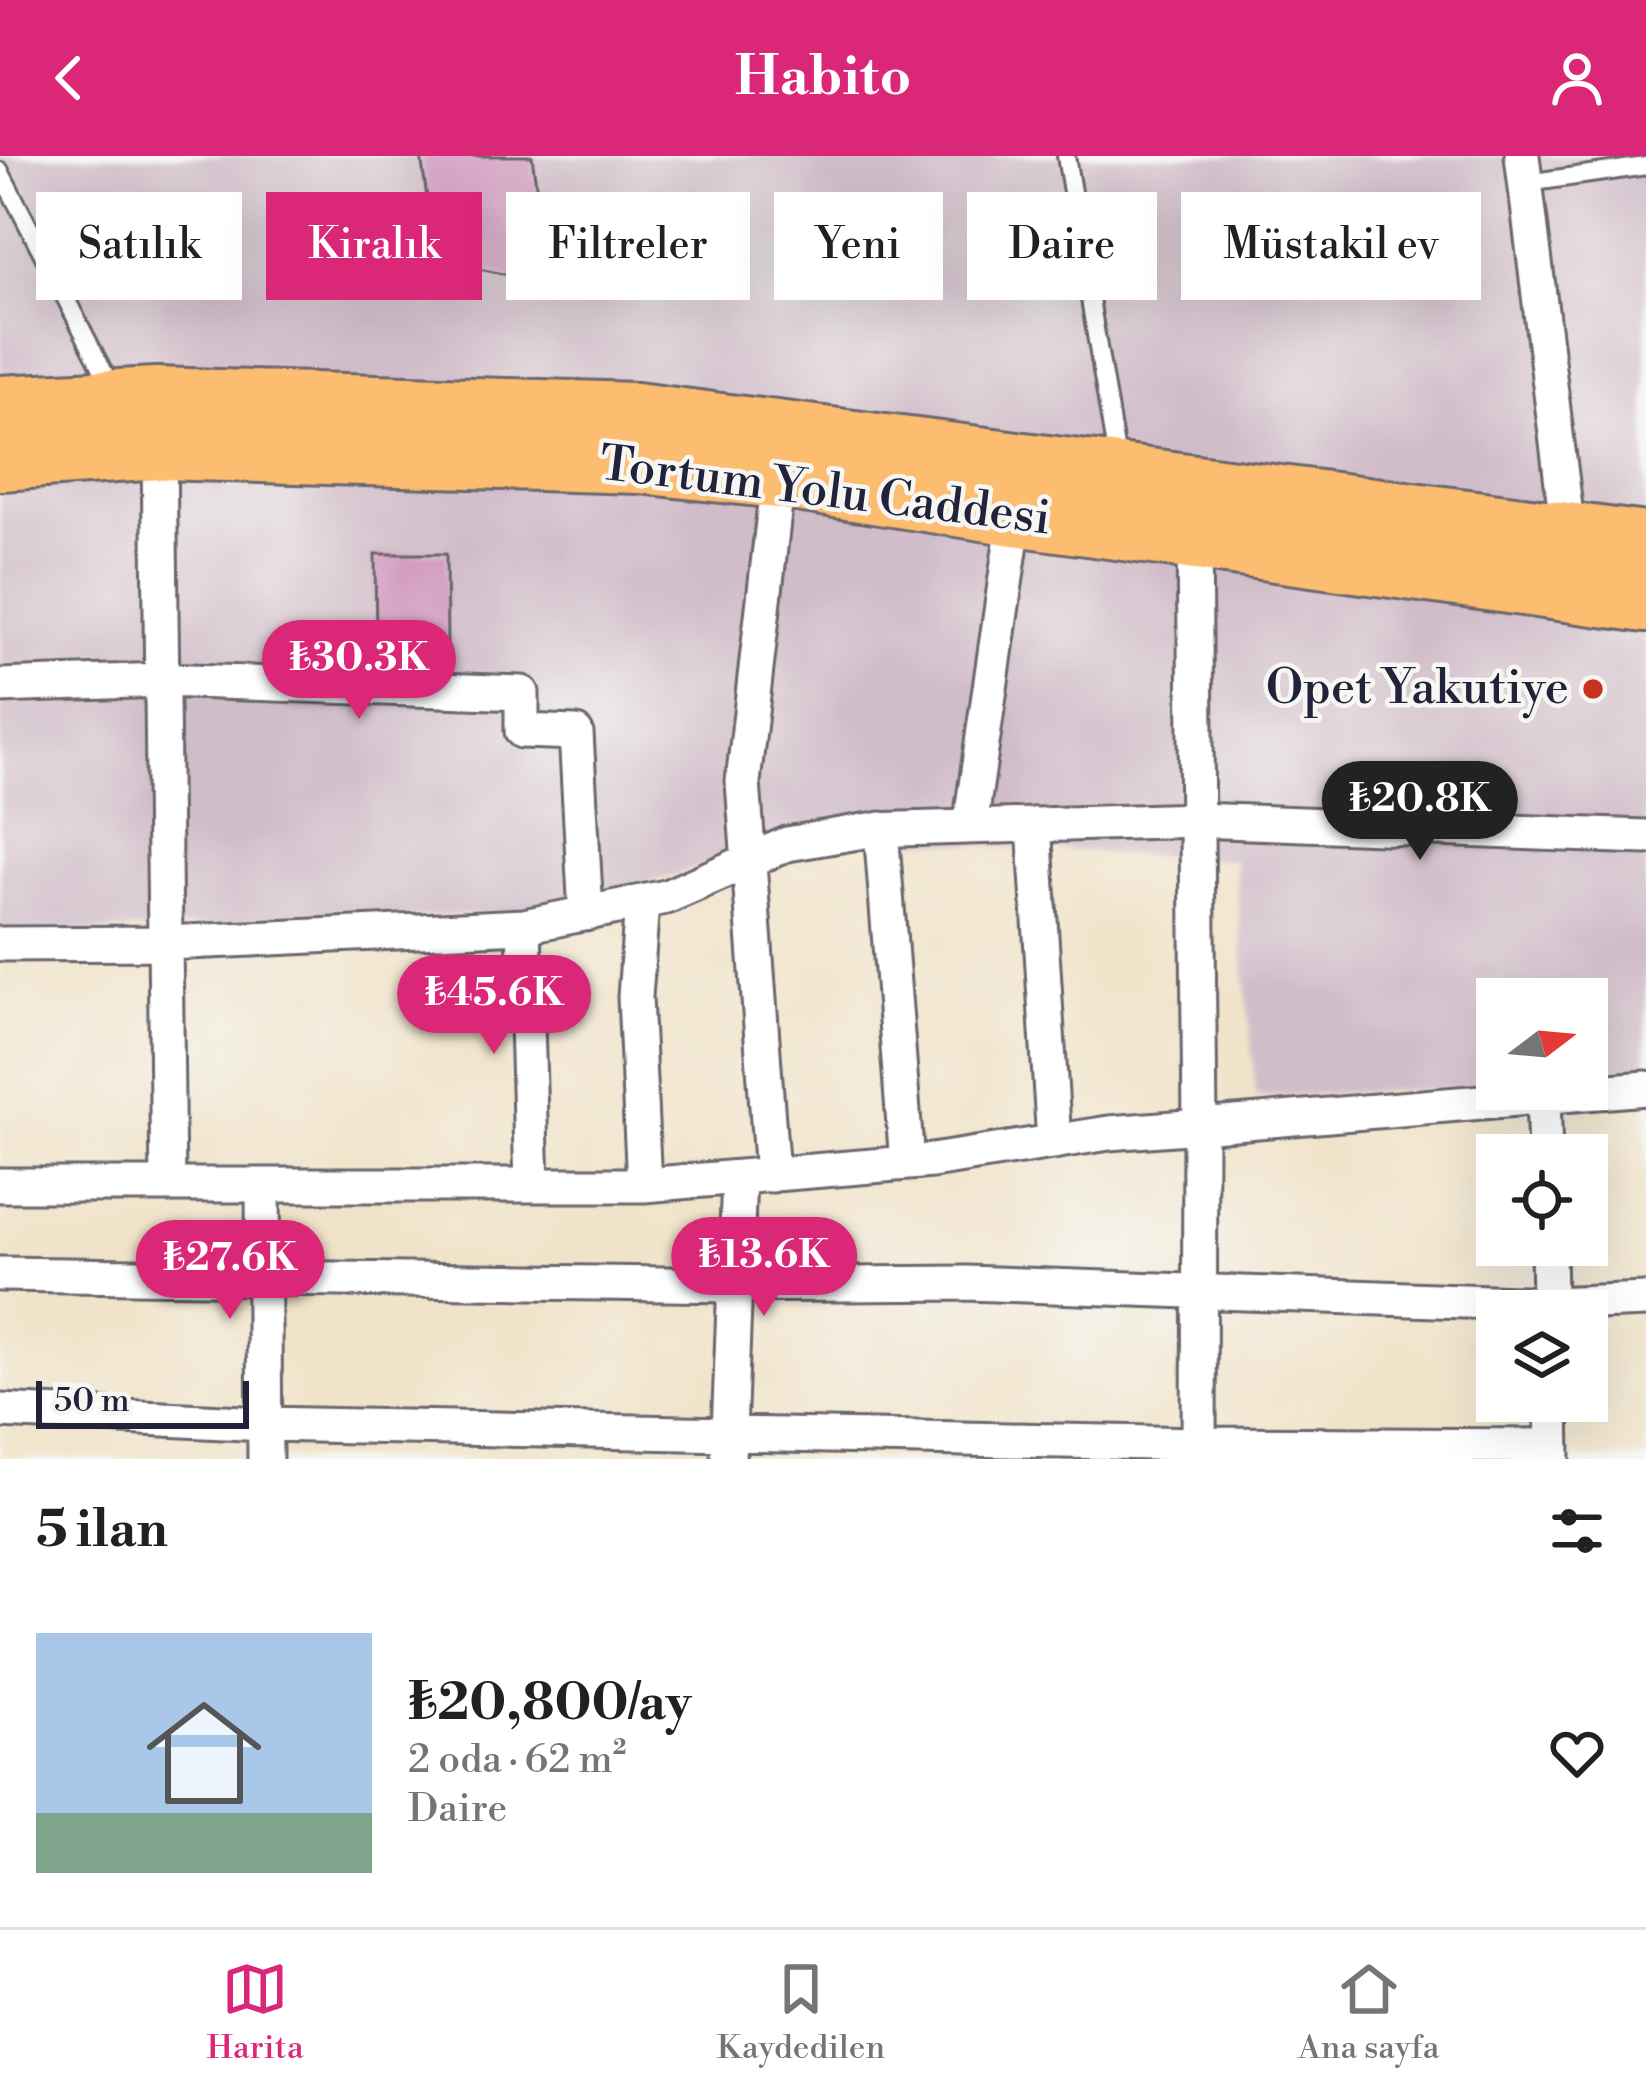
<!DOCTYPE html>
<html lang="tr">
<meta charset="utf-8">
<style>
:root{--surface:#fff;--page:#f6f6f6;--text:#202124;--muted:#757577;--line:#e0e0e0;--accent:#db2777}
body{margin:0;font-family:"Libre Bodoni",serif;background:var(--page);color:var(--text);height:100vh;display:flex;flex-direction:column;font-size:45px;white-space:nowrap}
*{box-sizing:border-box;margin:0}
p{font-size:39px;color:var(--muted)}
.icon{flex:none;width:66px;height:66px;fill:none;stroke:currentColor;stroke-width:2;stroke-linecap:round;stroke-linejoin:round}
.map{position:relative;height:1303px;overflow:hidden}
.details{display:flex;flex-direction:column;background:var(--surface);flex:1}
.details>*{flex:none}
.top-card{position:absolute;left:36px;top:36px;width:1575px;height:108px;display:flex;gap:24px}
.needle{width:78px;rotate:74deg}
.buttons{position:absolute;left:1476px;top:822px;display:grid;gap:24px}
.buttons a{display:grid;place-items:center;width:132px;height:132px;border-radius:0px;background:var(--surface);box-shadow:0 12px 48px #0002;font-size:60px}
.scale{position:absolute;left:36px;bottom:30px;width:213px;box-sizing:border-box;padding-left:12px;border:6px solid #22223b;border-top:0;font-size:33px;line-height:42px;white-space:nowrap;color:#22223b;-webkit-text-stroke:9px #f6f6f2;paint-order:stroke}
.price{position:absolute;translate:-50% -102px;padding:0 27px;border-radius:42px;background:var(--accent);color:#fff;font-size:39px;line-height:78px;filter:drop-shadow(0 3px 6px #0008)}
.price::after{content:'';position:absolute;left:50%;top:72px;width:36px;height:27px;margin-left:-18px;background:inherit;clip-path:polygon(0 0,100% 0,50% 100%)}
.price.selected{background:#222;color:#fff}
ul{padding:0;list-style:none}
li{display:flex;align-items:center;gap:36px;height:300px;padding:0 36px}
li span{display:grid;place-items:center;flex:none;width:336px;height:240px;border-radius:0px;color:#555}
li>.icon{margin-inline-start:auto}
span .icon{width:144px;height:144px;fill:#fffc;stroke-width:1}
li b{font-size:51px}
h2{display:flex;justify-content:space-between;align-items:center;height:144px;padding:0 36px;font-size:51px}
.chip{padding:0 42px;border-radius:0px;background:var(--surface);box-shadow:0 12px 48px #0002;font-size:42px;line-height:108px}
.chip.selected{background:var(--accent);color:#fff}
header{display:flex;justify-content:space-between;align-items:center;height:156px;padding:0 36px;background:var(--accent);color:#fff;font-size:54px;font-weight:700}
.dock{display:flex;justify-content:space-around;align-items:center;height:168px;border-top:3px solid var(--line);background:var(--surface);font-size:33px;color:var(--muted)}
.dock a{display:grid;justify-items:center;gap:6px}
.dock .selected{color:var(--accent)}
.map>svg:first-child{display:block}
.industrial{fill:#d1bdc9}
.building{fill:#d29abf}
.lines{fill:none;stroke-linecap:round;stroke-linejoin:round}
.lane-casing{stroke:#6a666d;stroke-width:22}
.street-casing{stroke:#6a666d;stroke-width:39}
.highway-casing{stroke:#6a666d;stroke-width:66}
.lane{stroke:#fff;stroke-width:16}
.street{stroke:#fff;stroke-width:33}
.highway{stroke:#fcbd6f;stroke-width:60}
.poi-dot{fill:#c8321e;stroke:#f6f6f2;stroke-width:4.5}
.labels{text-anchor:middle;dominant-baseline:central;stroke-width:9;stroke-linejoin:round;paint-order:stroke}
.street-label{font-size:48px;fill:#22223b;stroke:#f6f6f2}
.poi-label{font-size:48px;fill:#22223b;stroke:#f6f6f2;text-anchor:end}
</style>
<header><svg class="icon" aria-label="back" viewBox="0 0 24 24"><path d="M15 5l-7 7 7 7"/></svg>Habito<svg class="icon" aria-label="person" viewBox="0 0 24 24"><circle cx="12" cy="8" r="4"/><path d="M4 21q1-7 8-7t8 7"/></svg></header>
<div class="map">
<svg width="1646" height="1303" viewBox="0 0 1646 1303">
<rect width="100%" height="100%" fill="#f6f6f2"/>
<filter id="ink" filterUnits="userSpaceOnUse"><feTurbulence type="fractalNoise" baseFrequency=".00833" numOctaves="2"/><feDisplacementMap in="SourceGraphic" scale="24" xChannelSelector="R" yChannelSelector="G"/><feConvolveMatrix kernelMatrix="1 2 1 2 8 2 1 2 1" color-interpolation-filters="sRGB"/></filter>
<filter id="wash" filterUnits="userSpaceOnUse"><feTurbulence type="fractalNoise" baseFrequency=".004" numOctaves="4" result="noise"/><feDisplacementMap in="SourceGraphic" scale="48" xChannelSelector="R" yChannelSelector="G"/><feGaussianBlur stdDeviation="2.7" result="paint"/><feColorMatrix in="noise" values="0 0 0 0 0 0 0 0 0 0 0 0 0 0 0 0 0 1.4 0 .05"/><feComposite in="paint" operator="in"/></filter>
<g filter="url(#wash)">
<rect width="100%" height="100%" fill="#f1e3c9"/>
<path class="industrial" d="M0,0h1646v923l-59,3v-83h-90v87l-241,11 -22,-237 -436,-26 -230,76 -568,26z"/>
<g id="blocks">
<path class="building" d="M421,0h111l18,128 -114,-24z
M375,398h71l1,89h-71z"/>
</g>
</g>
<g filter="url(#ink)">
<use href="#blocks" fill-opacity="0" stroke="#6a666d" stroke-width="3"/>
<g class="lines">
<g class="lane-casing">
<path id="lane" d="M1066,0l52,310
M0,15l112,217
M1527,27l119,-17"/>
</g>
<g class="street-casing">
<path id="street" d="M1522,0l46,376
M159,293l9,736
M0,530l162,-6 360,13v38l54,2 10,181
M1034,669l20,317
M970,671l45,-312
M881,673l26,334
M642,746l-7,95 9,188
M524,770l8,259
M0,788l166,-1 358,-17 142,-29 121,-53 83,-14 326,-10 450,17
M1543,941l2,58
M772,1019l-29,-393 35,-304
M0,1029h644l288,-24 177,-28 91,-7 -6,-585
M263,1029l2,274
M1548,1089l1,59 97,-4
M0,1118l734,11 232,-2 583,21 1,7
M1552,1245l1,58
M0,1255l265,13 934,20 354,2
M728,1303l11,-282
M1199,1303l1,-333 446,-38"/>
</g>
<g class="highway-casing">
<path id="highway" d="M0,250l156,-8 480,15 1010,130
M0,304l159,-11 481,14 138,15 237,37 631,87"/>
</g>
<use href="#lane" class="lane"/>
<use href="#street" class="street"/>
<use href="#highway" class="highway"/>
</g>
</g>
<circle class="poi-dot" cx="1593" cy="533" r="12"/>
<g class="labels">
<g class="street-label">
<text transform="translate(825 336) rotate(7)">Tortum Yolu Caddesi</text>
</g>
<g class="poi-label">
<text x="1569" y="533">Opet Yakutiye</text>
</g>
</g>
</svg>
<div class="buttons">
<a><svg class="needle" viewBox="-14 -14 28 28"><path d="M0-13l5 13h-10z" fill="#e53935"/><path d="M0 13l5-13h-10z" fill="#757577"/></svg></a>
<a><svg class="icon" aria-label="locate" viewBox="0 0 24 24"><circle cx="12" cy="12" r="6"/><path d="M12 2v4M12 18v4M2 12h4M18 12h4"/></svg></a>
<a><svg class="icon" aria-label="layers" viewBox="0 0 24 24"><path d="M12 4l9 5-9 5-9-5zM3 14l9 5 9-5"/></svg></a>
</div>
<div class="scale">50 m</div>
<b class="price" style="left:359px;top:566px">₺30.3K</b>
<b class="price selected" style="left:1420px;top:707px">₺20.8K</b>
<b class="price" style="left:494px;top:901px">₺45.6K</b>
<b class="price" style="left:764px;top:1163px">₺13.6K</b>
<b class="price" style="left:230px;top:1166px">₺27.6K</b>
<div class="top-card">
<a class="chip">Satılık</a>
<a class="chip selected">Kiralık</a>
<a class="chip">Filtreler</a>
<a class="chip">Yeni</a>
<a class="chip">Daire</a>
<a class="chip">Müstakil ev</a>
</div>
</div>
<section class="details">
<h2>5 ilan<svg class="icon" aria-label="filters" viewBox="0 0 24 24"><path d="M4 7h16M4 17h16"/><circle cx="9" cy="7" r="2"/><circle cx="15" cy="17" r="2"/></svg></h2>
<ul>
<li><span style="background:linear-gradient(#a9c7e8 75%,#7fa58c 0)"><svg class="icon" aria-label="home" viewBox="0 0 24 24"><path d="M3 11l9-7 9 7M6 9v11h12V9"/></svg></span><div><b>₺20,800/ay</b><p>2 oda · 62 m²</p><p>Daire</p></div><svg class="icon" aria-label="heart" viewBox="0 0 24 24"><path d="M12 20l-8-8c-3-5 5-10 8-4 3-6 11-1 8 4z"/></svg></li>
</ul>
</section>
<nav class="dock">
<a class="selected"><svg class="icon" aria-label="map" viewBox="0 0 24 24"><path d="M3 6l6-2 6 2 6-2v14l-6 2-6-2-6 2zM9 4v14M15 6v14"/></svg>Harita</a>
<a><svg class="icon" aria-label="saved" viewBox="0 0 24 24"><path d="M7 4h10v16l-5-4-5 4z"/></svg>Kaydedilen</a>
<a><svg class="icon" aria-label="home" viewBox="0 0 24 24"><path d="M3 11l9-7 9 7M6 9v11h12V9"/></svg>Ana sayfa</a>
</nav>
